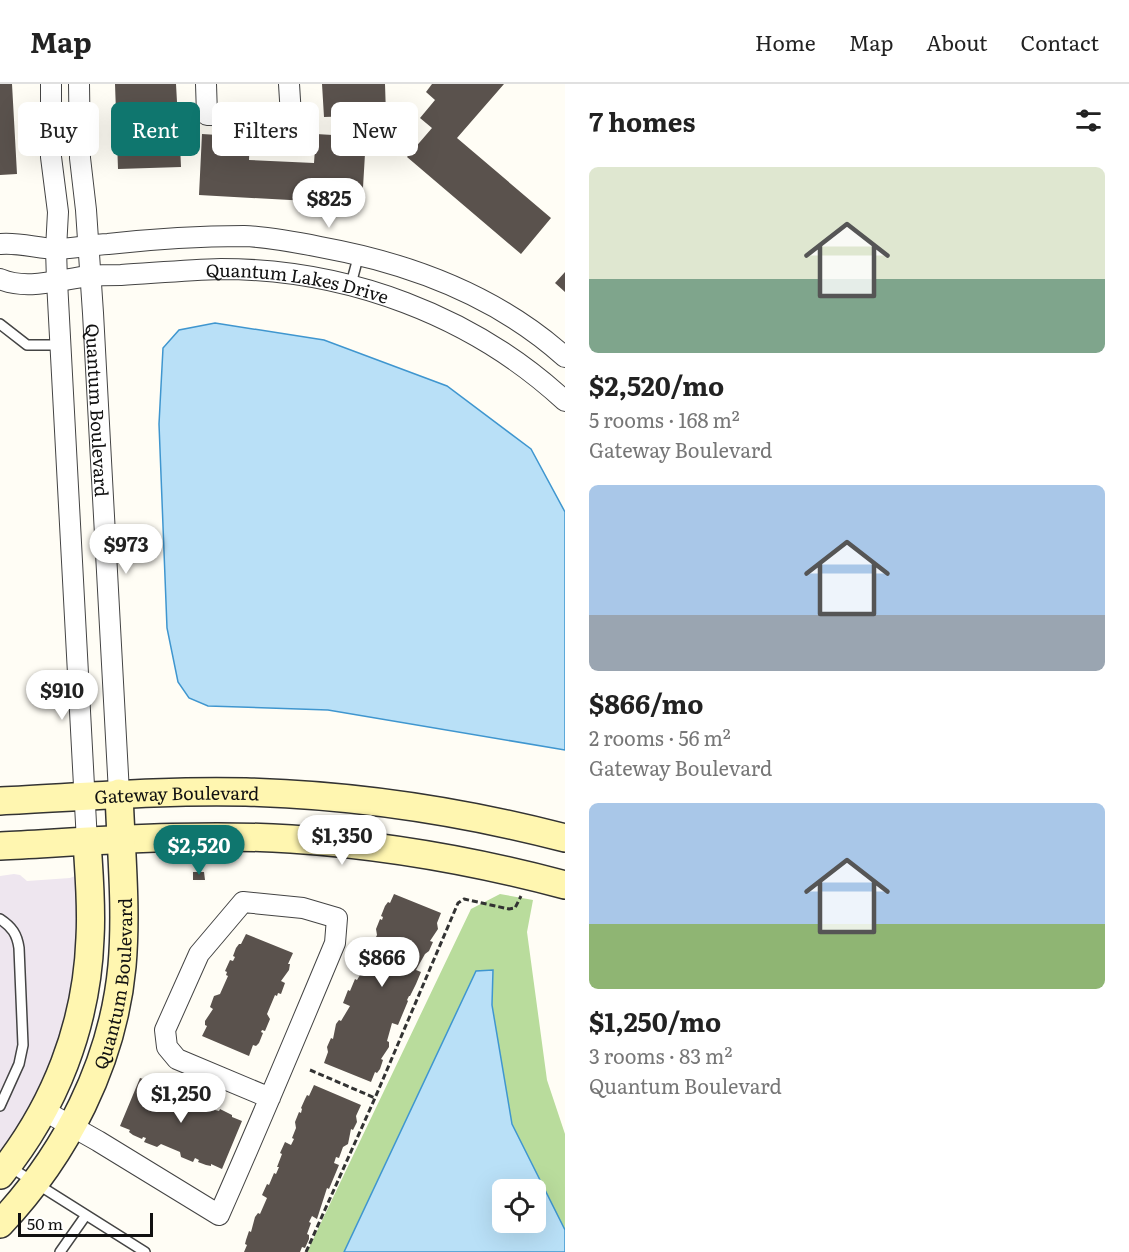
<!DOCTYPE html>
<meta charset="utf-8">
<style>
:root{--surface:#fff;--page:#f6f6f6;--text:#222;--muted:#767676;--line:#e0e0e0;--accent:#0f766e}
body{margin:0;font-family:Literata,serif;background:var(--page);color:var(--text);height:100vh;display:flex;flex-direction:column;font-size:22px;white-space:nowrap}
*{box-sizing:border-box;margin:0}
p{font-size:20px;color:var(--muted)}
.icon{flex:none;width:33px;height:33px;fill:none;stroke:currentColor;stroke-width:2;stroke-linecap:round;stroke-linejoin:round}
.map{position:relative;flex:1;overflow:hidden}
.sheet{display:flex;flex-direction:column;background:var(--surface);width:564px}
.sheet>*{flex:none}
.banner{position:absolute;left:18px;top:18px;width:456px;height:54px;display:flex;gap:12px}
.buttons{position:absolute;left:492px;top:1095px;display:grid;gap:12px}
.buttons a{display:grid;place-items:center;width:54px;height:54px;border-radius:9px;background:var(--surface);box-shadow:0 6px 24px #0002;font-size:30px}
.scale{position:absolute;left:18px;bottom:15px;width:135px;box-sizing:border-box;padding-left:6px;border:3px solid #111;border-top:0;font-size:16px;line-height:21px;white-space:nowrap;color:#111;-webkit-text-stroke:4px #fff;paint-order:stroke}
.price{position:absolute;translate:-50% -51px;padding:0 14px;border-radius:21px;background:#fff;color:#222;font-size:20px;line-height:39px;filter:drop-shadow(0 2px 3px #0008)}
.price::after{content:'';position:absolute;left:50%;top:36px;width:18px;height:14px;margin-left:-9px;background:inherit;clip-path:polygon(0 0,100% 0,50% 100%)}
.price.active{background:var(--accent);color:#fff}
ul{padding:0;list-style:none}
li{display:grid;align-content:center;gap:12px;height:318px;padding:0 24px}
li span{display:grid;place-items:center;height:186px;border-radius:9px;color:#555}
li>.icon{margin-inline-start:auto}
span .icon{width:108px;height:108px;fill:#fffc;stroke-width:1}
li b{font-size:26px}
h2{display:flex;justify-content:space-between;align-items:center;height:72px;padding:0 24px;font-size:26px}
.tag{padding:0 21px;border-radius:9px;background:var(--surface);box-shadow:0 6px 24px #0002;font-size:21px;line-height:54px}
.tag.active{background:var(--accent);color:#fff}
header{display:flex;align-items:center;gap:36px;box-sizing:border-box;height:84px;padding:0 30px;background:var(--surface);border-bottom:2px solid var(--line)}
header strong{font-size:28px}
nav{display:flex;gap:33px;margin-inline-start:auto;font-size:21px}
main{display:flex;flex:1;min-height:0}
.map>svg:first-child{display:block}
.industrial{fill:#eee6ef}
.forest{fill:#b9dc9c}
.water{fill:#b9e0f7;stroke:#3f96cf;stroke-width:1.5;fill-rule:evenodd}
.building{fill:#5a524d}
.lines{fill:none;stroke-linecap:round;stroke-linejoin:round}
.lane-casing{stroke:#444;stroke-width:12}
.street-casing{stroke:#444;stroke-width:22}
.secondary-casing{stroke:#333;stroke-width:30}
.path{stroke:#333;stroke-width:3;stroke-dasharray:6 3;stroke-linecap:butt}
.lane{stroke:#fff;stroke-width:9}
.street{stroke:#fff;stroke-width:20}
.secondary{stroke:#fff6b0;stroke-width:27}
.labels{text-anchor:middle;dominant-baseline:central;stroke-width:6;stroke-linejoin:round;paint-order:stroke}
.street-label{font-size:18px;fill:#111;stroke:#fff}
</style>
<header>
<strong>Map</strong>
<nav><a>Home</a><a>Map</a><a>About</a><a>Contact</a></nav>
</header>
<main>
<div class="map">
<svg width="565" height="1168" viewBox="0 0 565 1168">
<rect width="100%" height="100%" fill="#fffdf5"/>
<path class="industrial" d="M14,790l6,1 7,6 43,-3 5,-2 4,9 -2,90 -27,98 -50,85v-282z"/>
<path class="forest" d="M500,810l33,6 -6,32 20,148 18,54v96l-53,-106 -20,-119 1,-34h-17l-132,281h-37l164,-343z"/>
<path class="water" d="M215,239l109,17 123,46 84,63 34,63v238l-237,-40 -120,-4 -19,-8 -11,-16 -11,-54 -8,-204 4,-76 16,-18z
M493,886l-1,35 20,119 53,106v22h-221l132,-281zM502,1106h34v32h-34z"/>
<path class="building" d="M0,0h12l5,90 -17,1z
M115,0h61l1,18 -23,1 1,19 24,-1 2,46 -63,2z
M322,0h63l1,31 -62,2z
M432,0h72l-47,54 94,80 -30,36 -114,-97 25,-29 -12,-10 15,-18 -9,-8z
M202,50l48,3 -1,23 65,3 2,-29 50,3 -4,67 -163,-9z
M565,188v20l-10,-9z
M193,788h11l1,8h-12z
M394,810l47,19 -4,10 1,6 -8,12 3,1 -4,9 -4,3 -9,16 5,2 -5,12 -6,12h-1l-2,4 1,1 -10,24 -6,-2 -5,18 2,1v5l-8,12 2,1 -3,9 -3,4 -2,-1 -4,10 -47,-19 4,-11 -1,-5 4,-9 2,1 3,-15 3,-4 2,1 9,-15 -7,-3 5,-13 2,1 5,-12 2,1 3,-5 -2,-1 5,-13 -2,-1 5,-11 7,3 2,-5 -3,-2 5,-10 -1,-6 4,-10 2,1 1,-3 -2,-1 4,-10 3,-4 2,1z
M246,850l47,19 -5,11h2l-1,6 -8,11 4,2 -4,11 -3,-1 -1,3 -2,-1 -8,19 3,5 -5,12 -3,-1 -1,2 2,1 -4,10 -3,3 -3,-1 -4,11 -47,-20 5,-10 -2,-1v-4l8,-12 -3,-2 4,-11 6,-2 8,-18 -2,-1 1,-3 -2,-1 5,-11 3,1 2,-4 -2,-1 3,-8 3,-4h2z
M140,994l24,7 -1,3 4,2 1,-4 12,5 1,5 19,8 1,-2h4l11,5 -1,3 4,1 1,-2 12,6v2l10,4 -20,48 -11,-5v2l-5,-1 -8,-3 1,-2 -4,-2 -2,4 -12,-5 -1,-5 -19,-8 -4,3 -13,-5 2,-4 -3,-1 -1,2 -9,-4 -4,-3 1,-2 -10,-4z
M314,1001l47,20 -5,11 1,6 -4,8 -2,-1 -3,15 -5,3 -4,11 -3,-1 -2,6 5,2 -10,24 -2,-1 -10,31 -5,-3 -3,6 2,1 -4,11 2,1v4l-4,9 -3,-1 -2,5h-56l3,-7 -2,-1 1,-4 3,-9 2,1 4,-15 3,-4 2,1 7,-16 -5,-3 5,-11 2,1 5,-12 2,1 3,-7h-2l5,-13 -2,-1 5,-11 6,3 3,-6 -2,-1 4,-10 -1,-6 4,-10 2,1 1,-4 -1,-1 4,-9 2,-4 2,1z"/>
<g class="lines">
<g class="lane-casing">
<path id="lane" d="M351,200l8,-30
M0,240l27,21h34
M0,835c12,8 17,15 19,29l4,97 -4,19 -19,42
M10,1083l135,85
M60,1168l26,-37"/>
</g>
<g class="street-casing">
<g id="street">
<path d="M51,0v73l7,55 -2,37 1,32 30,561"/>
<path id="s1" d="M79,0l1,74 6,52 7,103 26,480"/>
<path d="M206,0l1,31 84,1 -2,-32"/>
<path d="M0,160c20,-2 39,5 58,5 17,-1 34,-4 50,-5 45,-5 91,-8 136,-8 25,1 51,6 76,11 89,16 177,49 245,110"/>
<path id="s2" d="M0,195c27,12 61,0 90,-3 10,-1 21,-1 31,-1 33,-2 67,-5 100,-6 126,0 251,46 344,132"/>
<path d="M43,1026l55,31 121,74c40,-90 78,-181 116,-272l2,-25 -34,-10 -60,-6 -44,52 -34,76 2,17 10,12 93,39"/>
</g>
</g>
<g class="secondary-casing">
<g id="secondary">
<path id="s3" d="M0,717c82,-4 163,-11 246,-9 108,3 215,19 319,46"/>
<path d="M0,762c97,-5 195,-13 291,-7 93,6 184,22 274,46"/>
<path d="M0,1091c55,-68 87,-150 90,-237 2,-32 -1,-64 -3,-96"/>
<path id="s4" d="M0,1140c66,-70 113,-161 122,-258 5,-57 -1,-115 -3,-173"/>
</g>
</g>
<path class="path" d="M310,986l65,28
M306,1168l69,-154 83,-195 6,-4 45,10 6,-1 6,-12"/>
<use href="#lane" class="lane"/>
<use href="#street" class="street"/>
<use href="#secondary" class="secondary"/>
</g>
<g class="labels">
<g class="street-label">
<text stroke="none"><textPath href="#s2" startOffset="300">Quantum Lakes Drive</textPath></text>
<text stroke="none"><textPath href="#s1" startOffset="327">Quantum Boulevard</textPath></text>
<text stroke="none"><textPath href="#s3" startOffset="177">Gateway Boulevard</textPath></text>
<text stroke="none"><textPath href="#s4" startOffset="272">Quantum Boulevard</textPath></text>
</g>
</g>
</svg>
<div class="buttons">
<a><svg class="icon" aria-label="locate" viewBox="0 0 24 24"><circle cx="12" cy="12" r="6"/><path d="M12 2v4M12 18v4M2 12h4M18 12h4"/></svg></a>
</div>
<div class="scale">50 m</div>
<b class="price" style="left:329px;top:145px">$825</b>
<b class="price" style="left:126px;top:491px">$973</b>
<b class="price" style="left:62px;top:637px">$910</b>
<b class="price" style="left:342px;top:782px">$1,350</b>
<b class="price active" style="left:199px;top:792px">$2,520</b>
<b class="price" style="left:382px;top:904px">$866</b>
<b class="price" style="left:181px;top:1040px">$1,250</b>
<div class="banner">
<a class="tag">Buy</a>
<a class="tag active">Rent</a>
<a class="tag">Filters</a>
<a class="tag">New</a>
</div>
</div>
<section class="sheet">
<h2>7 homes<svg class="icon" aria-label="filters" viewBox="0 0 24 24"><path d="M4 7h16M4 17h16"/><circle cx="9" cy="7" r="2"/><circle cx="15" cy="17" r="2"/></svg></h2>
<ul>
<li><span style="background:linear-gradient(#dfe7d0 60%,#7fa58c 0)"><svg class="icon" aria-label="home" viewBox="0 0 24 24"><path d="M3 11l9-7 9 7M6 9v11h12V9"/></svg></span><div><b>$2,520/mo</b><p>5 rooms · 168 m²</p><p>Gateway Boulevard</p></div></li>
<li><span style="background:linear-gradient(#a9c7e8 70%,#9aa5b1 0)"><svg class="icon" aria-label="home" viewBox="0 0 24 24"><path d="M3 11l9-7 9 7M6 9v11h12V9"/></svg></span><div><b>$866/mo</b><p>2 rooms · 56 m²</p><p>Gateway Boulevard</p></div></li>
<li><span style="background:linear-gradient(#a9c7e8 65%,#8fb573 0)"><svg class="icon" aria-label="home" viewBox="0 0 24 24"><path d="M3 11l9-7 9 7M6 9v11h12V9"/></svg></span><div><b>$1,250/mo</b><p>3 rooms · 83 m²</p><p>Quantum Boulevard</p></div></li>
</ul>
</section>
</main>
